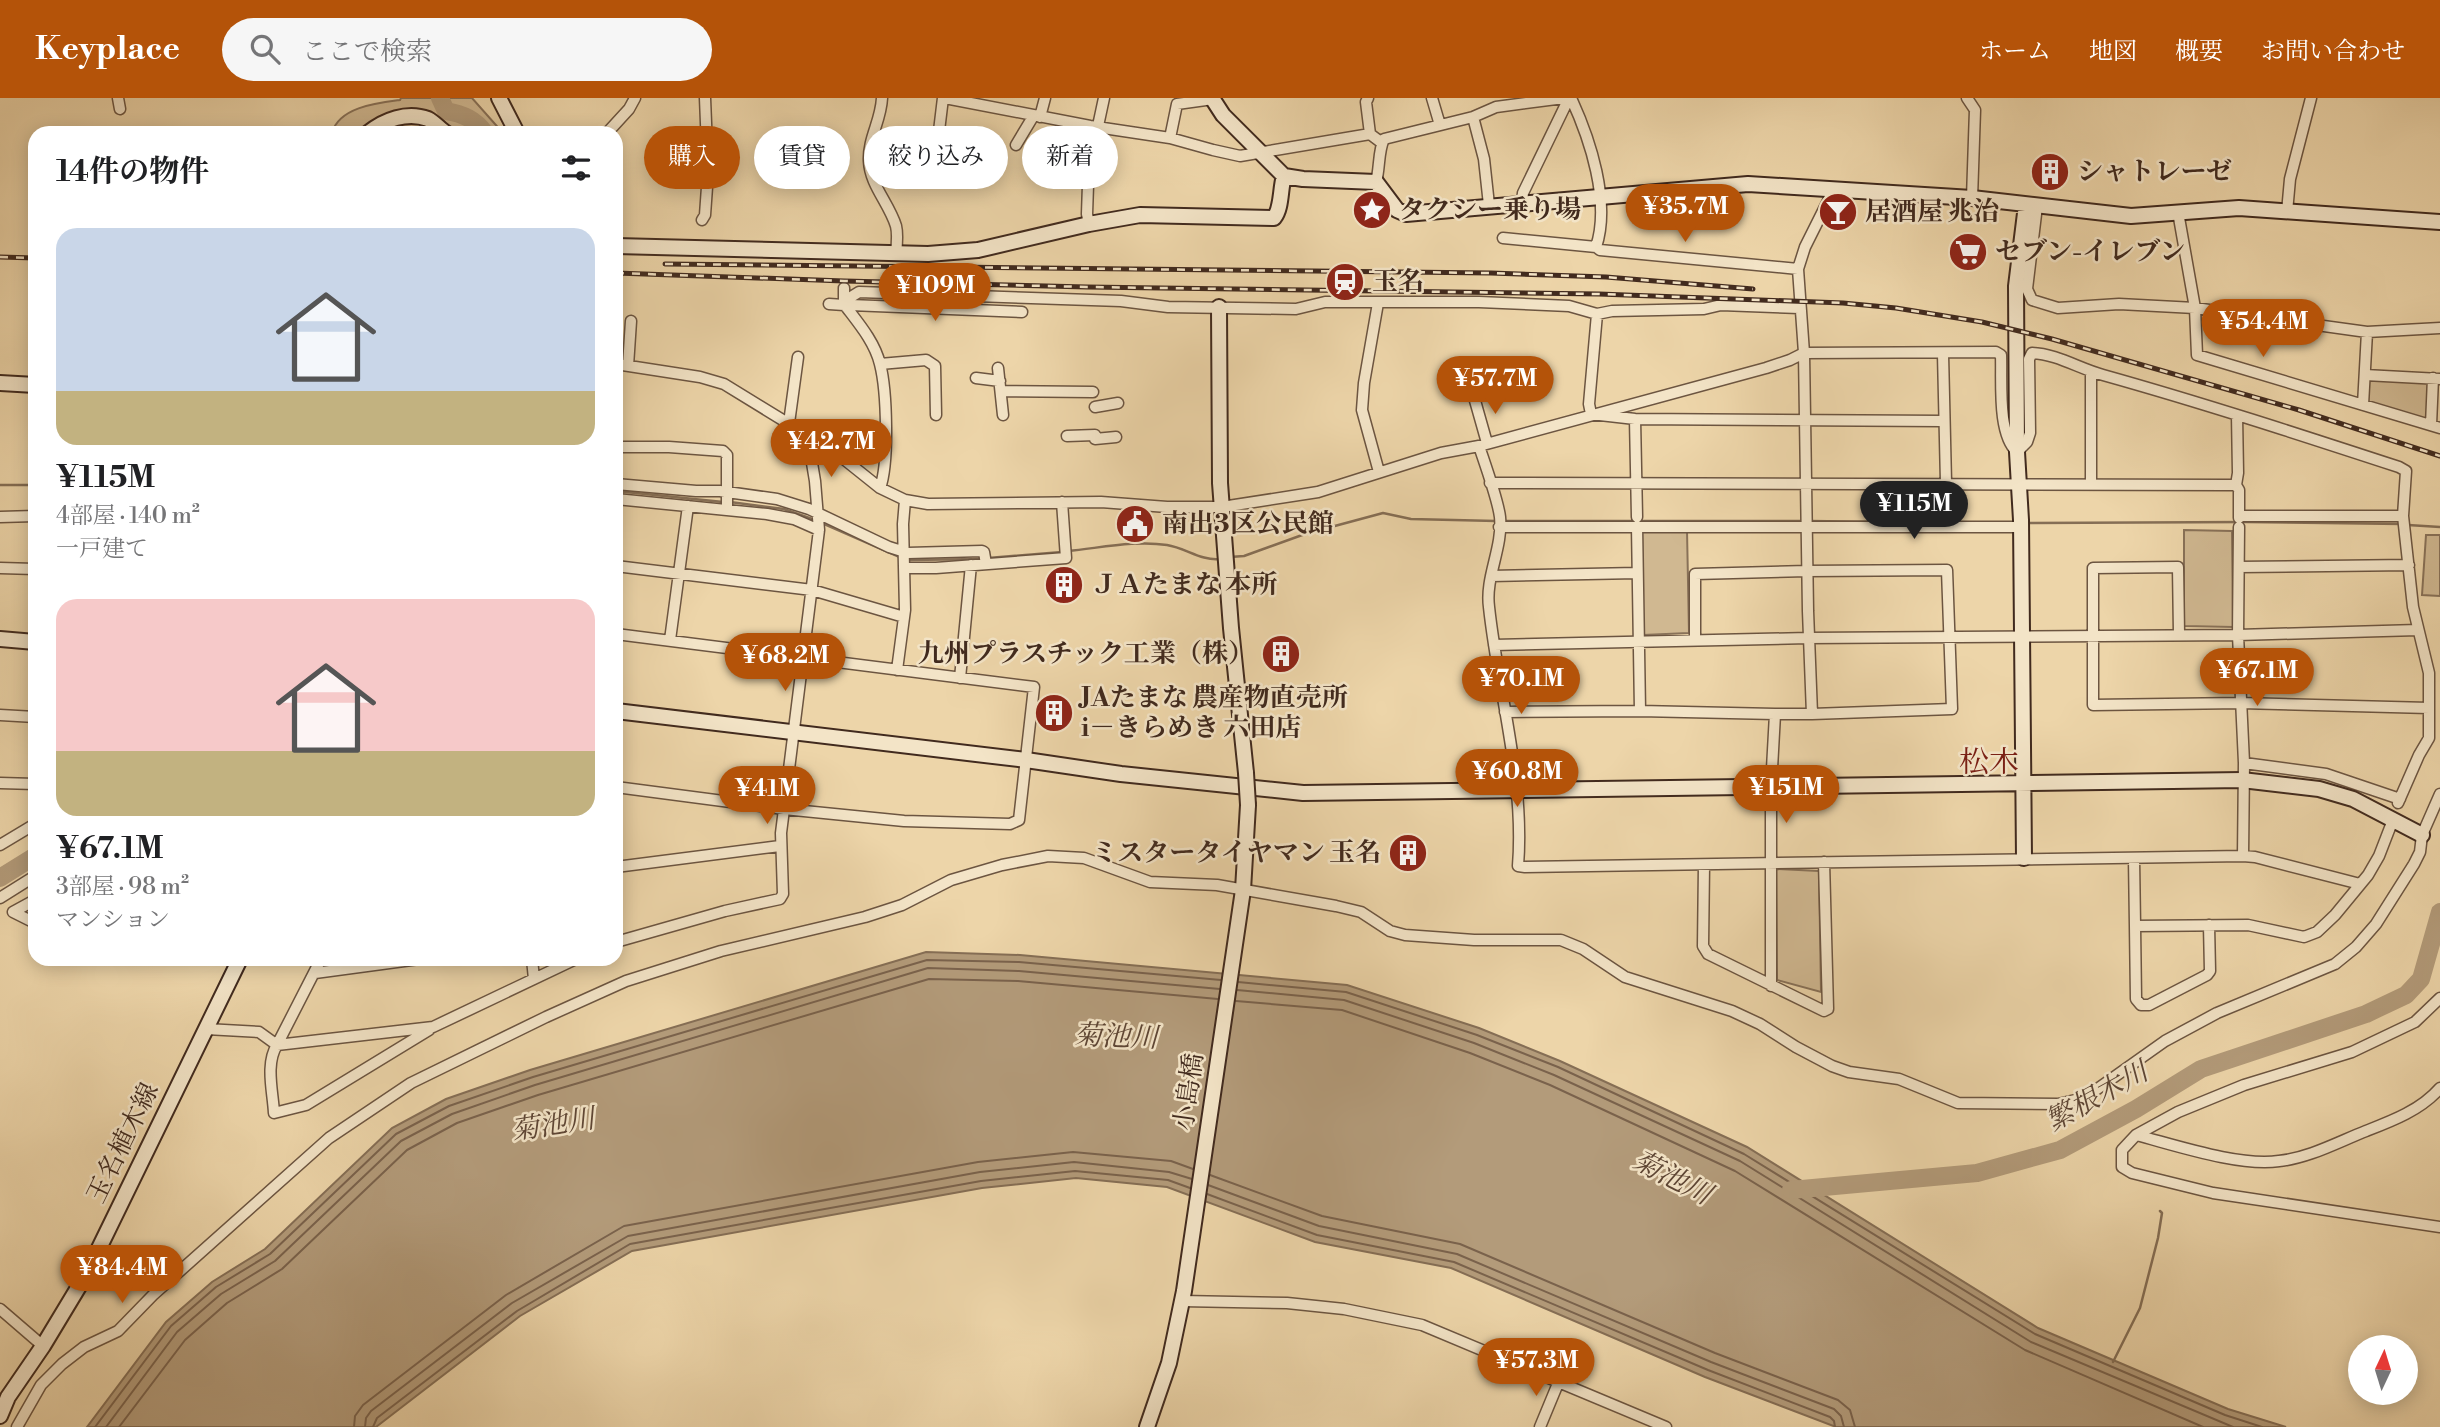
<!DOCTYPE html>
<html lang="ja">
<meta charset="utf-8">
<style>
:root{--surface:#fff;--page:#f6f6f6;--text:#202124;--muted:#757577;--accent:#b45309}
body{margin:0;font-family:"Libre Bodoni","Noto Serif JP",serif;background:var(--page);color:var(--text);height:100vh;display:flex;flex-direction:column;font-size:26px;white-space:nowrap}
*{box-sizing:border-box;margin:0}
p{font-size:23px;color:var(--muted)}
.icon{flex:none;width:38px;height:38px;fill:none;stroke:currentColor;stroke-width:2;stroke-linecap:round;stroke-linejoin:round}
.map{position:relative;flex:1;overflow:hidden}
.drawer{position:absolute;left:28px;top:28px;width:595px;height:840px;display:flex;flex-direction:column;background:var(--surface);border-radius:21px;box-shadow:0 4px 18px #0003}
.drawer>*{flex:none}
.top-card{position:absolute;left:644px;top:28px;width:665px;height:63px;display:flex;gap:14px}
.needle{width:46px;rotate:4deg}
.controls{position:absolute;left:2348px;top:1237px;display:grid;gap:14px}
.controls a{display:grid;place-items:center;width:70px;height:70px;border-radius:50%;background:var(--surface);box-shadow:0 4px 18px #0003;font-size:35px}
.price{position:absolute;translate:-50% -60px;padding:0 16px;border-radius:24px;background:var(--accent);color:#fff;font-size:23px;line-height:46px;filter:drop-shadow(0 2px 4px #0008)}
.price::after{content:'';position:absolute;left:50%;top:42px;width:21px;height:16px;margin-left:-10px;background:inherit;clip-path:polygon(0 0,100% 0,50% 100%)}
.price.selected{background:#222;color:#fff}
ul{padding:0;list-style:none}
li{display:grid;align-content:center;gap:14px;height:371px;padding:0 28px}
li span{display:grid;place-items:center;height:217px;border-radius:21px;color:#555}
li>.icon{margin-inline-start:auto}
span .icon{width:126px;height:126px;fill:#fffc;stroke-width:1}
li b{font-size:30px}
h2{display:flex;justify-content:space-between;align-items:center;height:84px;padding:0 28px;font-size:30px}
.tag{padding:0 24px;border-radius:32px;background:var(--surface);box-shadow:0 4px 18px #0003;font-size:24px;line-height:63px}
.tag.selected{background:var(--accent);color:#fff}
header{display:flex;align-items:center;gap:42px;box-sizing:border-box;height:98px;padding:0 35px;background:var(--accent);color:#fff}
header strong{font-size:33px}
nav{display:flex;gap:38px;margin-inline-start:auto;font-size:24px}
.search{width:490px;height:63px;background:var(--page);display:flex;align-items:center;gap:18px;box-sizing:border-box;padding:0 24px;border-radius:38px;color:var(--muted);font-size:26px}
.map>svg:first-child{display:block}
.green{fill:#d0b891;stroke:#887158;stroke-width:2}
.water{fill:#b39b7a;stroke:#856e55;stroke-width:2}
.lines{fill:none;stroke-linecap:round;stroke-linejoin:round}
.shore{stroke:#7a624c;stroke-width:2}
.stream{stroke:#856e55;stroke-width:2.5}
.river{stroke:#b39b7a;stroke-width:18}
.street-casing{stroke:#6c5541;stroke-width:13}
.secondary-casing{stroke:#412a1e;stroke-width:18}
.street{stroke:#f3e4c7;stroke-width:10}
.secondary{stroke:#f3e4c7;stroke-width:14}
.rail-casing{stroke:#412a1e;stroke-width:5}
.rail{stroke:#f3e4c7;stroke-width:2.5;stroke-dasharray:8;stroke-linecap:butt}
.secondary-bridge-casing{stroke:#412a1e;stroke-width:18;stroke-linecap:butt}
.secondary-bridge{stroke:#f3e4c7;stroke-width:14}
.labels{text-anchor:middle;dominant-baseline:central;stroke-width:5;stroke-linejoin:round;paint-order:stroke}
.poi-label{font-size:26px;font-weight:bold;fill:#412a1e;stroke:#f3e4c7;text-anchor:start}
.street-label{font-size:26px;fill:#412a1e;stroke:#f3e4c7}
.water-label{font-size:28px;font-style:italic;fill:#5e4635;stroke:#f3e4c7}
.quarter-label{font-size:30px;fill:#7a1f14;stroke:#f3e4c7}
</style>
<header>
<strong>Keyplace</strong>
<div class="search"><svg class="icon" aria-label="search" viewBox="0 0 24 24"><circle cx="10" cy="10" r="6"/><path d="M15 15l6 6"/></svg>ここで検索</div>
<nav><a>ホーム</a><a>地図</a><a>概要</a><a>お問い合わせ</a></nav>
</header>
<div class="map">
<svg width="2440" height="1329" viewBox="0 0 2440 1329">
<rect width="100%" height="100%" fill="#edd5a9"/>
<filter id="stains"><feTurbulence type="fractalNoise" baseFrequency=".00286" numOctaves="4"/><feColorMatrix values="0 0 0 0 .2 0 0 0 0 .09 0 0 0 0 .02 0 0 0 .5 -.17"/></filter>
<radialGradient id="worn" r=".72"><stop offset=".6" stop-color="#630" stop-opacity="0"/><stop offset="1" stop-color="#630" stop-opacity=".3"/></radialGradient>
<path class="green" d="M401,0h71l31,35h-171c7,-26 45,-30 68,-33z
M2372,280l56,3 2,35 -4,3 -58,-17 -2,-3 2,-18z
M1687,432l2,103 -46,2 -1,-104z
M2184,432l48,1 1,96 -49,-1z
M2426,437h14v61l-18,-1z
M1776,771l43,2 2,121 -44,-12z"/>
<path class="water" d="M926,854l94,3 327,30 132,43 81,33 187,86 291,181 190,81 58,18h-450l-131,-50 -254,-109 -136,-26 -148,-55 -91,-9 -94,10 -350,63 -112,65 -144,111h-289l79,-105 46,-40 53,-33 127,-121 54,-29 84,-29z"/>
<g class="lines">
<path class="shore" d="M1238,884l108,10 131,43 81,32 186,87 291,180 190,81 37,12
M1237,892l107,10 130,43 80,32 186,86 291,181 202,85
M1236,903l106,9 128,43 80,32 185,86 290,179 178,77
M1210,1077l112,41 138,28 255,109 123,47 12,10 5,17
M1208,1087l111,41 138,28 254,108 123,47 7,7 3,11
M1207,1096l110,41 137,27 254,108 122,47 4,4 1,6
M95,1329l76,-101 45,-39 54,-33 126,-120 53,-28 84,-29 394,-117 92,2 202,18
M106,1329l71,-95 44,-38 54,-33 126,-120 51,-27 83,-29 393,-117 91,3 201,18
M119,1329l66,-87 42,-37 55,-34 125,-119 50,-27 81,-28 391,-116 89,2 200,18
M354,1329l1,-11 8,-11 143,-110 118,-69 354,-64 95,-10 98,9 22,8
M365,1329l1,-9 5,-7 141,-108 116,-67 352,-64 94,-10 95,10 23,7
M373,1329l4,-9 140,-107 113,-67 351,-63 94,-10 93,9 22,8"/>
<path class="stream" d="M0,387h35
M616,393l107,11
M730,404l54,7 31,11
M1502,423h302
M1810,423l71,1
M822,425l80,35
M2027,425l220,-1 155,2
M2408,427l32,2
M1068,453c32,-3 68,-11 99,-6 19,3 34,16 53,14
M1230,459l14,-1 61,-22 78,-21 28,6 85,2
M988,460l74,-6
M908,462l74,-1
M2113,1264l27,-54 18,-70 4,-25 -2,-2"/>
<path class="river" d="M440,0l6,13c17,3 29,8 39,22
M0,780l35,-22
M1791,1092l186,-17 83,-23 76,-41 65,-40 165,-55 40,-19 15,-16 19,-67"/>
<g class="street-casing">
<path id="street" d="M118,0l2,11
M882,0c-1,23 -14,40 -13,63 1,24 20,42 27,65 2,8 1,18 0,27
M945,0l145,28 80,12 43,12 27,6 130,-22
M1368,0l-2,4 4,32 12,9
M1432,0l8,27
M1571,0c19,41 40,104 25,149l4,3 198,19
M1967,0l8,12 -3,88
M1040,19l5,-19
M1473,19l11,42 5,46
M1098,28l6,-28
M939,33l4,-33
M607,35l22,-24 6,-11
M1170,40l7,-34 36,-5
M1016,47l18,-30
M1376,84c4,-14 2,-31 8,-43l89,-22 23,-10 68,-9
M1522,104l1,-9 46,-95
M2037,108l-10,83 5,11 26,8 61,-4 76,4 172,24 73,-4
M2178,114l17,96 2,47 243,73
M2287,114l3,-33 21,-81
M702,122l3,-5 3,-42 -3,-75
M1089,126l-2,-10 3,-88
M1503,140l93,9
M1378,205l-14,80 -2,27 17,62
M829,206l15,1 3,3c13,17 28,35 33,56 7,27 9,99 0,124
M844,207v-17
M850,207l172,7
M847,210l4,-11 8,-5 262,9 47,6 128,2 29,-7h154l90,4 28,8 15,-3 92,-2 17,-4 78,3
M1597,216l-8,90 2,10 44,5 308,2
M1943,256l3,129
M616,266l84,13 24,7 111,68 45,36 25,12 23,4 173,-2 66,5h55l96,-15 123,-39 38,-7 287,-78 24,-8 14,-7 192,-1 5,3c1,26 -4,79 16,97l10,-10 3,-9 -1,-74 3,-6c25,1 48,16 71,22 100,28 198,60 296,92l7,4 -3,45
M880,266l46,-4 9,6 1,49
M628,268l3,-45
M998,270l5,47
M2091,274v112
M2365,277l75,4
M976,280l24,3
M1001,293l92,1
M1474,299l13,46
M2363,307l4,-73
M1095,309l23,-4
M1635,321l2,98
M789,325l9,-66
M2431,327l2,-47
M1067,338l28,-1
M1095,341l21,-2
M1479,348c6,18 19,54 21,71 3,31 -15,60 -11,90 9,85 36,172 29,259l7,1 718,-11 1,-93 -6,-128 1,-108
M616,349h53l54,4 4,4v55
M1490,385l738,2h8l3,5v28
M616,386l80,7h24l57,8 32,10 80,38 19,6 74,-2 2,1 2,12
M2236,387l2,-12 -1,-58
M616,401l151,15 27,5 25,11
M2239,418h164l10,91 16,66v65l-10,17 -21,48
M0,419l35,-1
M1637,428l3,185
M1499,429h522
M616,468l196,24 92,27
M2239,469l170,-2
M0,470l35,1
M905,470h31l130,-10 -4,-56
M1491,478l146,-3
M616,536l418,53 -15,133 -9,4 -106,-3 -120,-12 -168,-22
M2179,536l-1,-67 -85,1v137l148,-2 188,5
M670,542l18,-134
M1695,543v-67l112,-3 140,-1 5,139 -140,5
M1494,547l314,-7 430,-3 180,-5
M897,572l8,-60 -2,-86 2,-24
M960,580l11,-113
M1505,614l135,-1 135,3
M0,617l35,2
M2244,665l82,11 74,25
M0,685l35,1
M0,747l35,-21
M2243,758l12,1 105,27
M2134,760l1,68 113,-1 56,12 13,-5 18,-17 33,-40 11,-19 12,-31
M1704,767l-1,81 5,8 116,57 4,-2 -4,-147
M616,769l164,-21
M0,800l35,-22
M35,802l-22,12 22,11
M2135,828l1,73 5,6h8l58,-30 3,-4 -1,-46
M616,844l109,-31 55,-12 3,-5 -2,-61 38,-303 -4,-49 -6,-36 3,-8
M321,861l-44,86 156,-18 143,-68
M532,861l2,20
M315,875l104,-14
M1771,888v-199l4,-73h37l-4,-103 -4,-258 -6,-84 7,-22 25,-50v-8
M2440,900l-25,24 -63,30 -108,33 -66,27 -42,23 -14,15v17l10,6 81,20 227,34
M206,931l53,3 18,13c-12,19 -4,47 -3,68l32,-8 123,-75
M2136,1037c39,10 104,32 143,26 30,-3 59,-19 87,-30 26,-10 55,-21 74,-43
M1182,1203l105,2 57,6 78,16 244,102
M0,1211l43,37
M17,1329l24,-42 21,-21 22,-17 34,-16 35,-36 176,-157 82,-55 135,-66 80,-36 95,-30 144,-34 37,-12 49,-25 51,-15 46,-9 36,2 66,24 67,3 119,21 25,6 29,19 15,4 69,5h87l22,9 42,28 107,34 28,13 36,23 36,19 17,6 50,7 59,24 100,1 22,-5 13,-7 72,-51 52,-28 118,-49 21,-17 20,-23 38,-60 6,-12 2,-17 18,-41
M1540,1329l19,-46"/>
</g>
<g class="secondary-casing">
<path id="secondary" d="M499,0l18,35
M1212,0l11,17 61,61
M368,35c16,-13 39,-22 60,-14 6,3 12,10 18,14
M616,148l312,8 50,-4 111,-26 51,-9 134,3c8,-10 6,-29 10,-42l19,3 73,3 21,28 9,4 342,-30 224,14 159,18 108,-8 201,14
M1219,209l1,176 11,145 15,145
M0,285l35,2
M0,541l35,3
M616,613l410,49 95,14 182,19 939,-13 77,9 34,10 69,36
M2024,760l-3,-338 -4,-68 -1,-166 10,-81
M0,1318l8,-19 35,-51 44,-73 153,-314
M1147,1329l22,-64 15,-72 59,-401 5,-85"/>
</g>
<use href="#street" class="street"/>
<use href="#secondary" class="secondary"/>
<g class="rail-casing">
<path id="rail" d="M0,159l35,1
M665,166l826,9 115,4 147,12
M616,175l228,8 243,6 512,7 244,9 53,5 86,14 70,17 247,71 141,46"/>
</g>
<use href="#rail" class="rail"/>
<g class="secondary-bridge-casing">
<path id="secondary-bridge" d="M1246,675l2,32"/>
</g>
<use href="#secondary-bridge" class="secondary-bridge"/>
</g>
<defs>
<g id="building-disc" transform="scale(2.0125)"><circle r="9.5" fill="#8f2418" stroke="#f3e4c7"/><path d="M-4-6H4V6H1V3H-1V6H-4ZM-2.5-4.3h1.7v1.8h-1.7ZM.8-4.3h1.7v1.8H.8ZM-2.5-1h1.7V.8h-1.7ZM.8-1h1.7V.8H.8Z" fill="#fff"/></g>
<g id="sight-disc" transform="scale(2.0125)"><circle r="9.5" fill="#8f2418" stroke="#f3e4c7"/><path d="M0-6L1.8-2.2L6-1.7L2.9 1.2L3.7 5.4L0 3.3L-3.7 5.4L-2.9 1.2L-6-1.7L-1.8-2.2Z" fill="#fff"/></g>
<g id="bar-disc" transform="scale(2.0125)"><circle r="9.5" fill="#8f2418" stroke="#f3e4c7"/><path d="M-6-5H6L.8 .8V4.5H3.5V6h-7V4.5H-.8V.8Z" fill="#fff"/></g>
<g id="supermarket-disc" transform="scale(2.0125)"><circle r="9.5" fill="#8f2418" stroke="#f3e4c7"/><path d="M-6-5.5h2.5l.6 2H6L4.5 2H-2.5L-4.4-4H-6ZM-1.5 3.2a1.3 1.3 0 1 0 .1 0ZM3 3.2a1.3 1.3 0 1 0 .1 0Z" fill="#fff"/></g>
<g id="station-disc" transform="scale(2.0125)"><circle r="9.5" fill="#8f2418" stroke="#f3e4c7"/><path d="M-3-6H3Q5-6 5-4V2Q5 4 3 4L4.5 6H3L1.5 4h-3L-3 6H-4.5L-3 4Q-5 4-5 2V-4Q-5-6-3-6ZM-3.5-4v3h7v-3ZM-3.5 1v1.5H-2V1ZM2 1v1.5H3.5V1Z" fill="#fff"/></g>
<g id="civic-disc" transform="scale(2.0125)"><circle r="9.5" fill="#8f2418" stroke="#f3e4c7"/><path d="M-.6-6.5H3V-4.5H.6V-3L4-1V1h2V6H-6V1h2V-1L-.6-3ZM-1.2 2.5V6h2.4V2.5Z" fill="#fff"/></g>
</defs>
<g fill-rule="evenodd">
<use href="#building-disc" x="2050" y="74"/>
<use href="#sight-disc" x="1372" y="112"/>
<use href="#bar-disc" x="1838" y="114"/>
<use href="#supermarket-disc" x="1968" y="154"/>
<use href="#station-disc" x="1345" y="184"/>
<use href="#civic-disc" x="1135" y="426"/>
<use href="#building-disc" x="1064" y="487"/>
<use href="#building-disc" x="1281" y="556"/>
<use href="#building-disc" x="1054" y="615"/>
<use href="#building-disc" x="1408" y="755"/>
</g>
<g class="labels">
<g class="poi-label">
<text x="2077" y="74">シャトレーゼ</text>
<text x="1399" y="112">タクシー乗り場</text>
<text x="1865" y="114">居酒屋 兆治</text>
<text x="1995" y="154">セブン-イレブン</text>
<text x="1372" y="184">玉名</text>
<text x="1162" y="426">南出3区公民館</text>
<text x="1091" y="487">ＪＡたまな 本所</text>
<text x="1254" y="556" text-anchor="end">九州プラスチック工業（株）</text>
<text x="1081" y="600">JAたまな 農産物直売所<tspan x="1081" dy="30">i－きらめき 六田店</tspan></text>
<text x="1381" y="755" text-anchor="end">ミスタータイヤマン 玉名</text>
</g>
<g class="street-label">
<text transform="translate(1189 994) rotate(-82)">小島橋</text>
<text transform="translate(123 1045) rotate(-64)">玉名植木線</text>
</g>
<g class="water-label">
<text transform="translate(1116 939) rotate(2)">菊池川</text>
<text transform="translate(2097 999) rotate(-29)">繁根木川</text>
<text transform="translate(553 1027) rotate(-9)">菊池川</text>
<text transform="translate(1672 1080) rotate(27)">菊池川</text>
</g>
<g class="quarter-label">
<text x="1989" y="665">松木</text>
</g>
</g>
<rect width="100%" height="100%" filter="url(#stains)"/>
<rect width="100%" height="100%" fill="url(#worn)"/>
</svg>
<div class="controls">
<a><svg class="needle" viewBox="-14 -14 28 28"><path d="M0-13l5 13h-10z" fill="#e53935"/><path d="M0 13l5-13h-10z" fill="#757577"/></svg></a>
</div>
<b class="price" style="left:1685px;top:146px">¥35.7M</b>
<b class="price" style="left:935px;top:225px">¥109M</b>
<b class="price" style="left:2263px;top:261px">¥54.4M</b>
<b class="price" style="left:1495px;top:318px">¥57.7M</b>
<b class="price" style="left:831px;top:381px">¥42.7M</b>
<b class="price selected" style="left:1914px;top:443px">¥115M</b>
<b class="price" style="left:785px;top:595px">¥68.2M</b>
<b class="price" style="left:2257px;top:610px">¥67.1M</b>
<b class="price" style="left:1521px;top:618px">¥70.1M</b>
<b class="price" style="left:1517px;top:711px">¥60.8M</b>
<b class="price" style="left:1786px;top:727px">¥151M</b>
<b class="price" style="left:767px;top:728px">¥41M</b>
<b class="price" style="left:122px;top:1207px">¥84.4M</b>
<b class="price" style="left:1536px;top:1300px">¥57.3M</b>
<div class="top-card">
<a class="tag selected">購入</a>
<a class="tag">賃貸</a>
<a class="tag">絞り込み</a>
<a class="tag">新着</a>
</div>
<section class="drawer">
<h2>14件の物件<svg class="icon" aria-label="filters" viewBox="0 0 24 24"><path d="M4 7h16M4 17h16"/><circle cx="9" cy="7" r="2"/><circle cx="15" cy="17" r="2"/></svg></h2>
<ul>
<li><span style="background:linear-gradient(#c9d6e8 75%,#c2b280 0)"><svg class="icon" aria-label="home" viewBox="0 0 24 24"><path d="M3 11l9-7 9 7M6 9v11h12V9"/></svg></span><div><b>¥115M</b><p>4部屋 · 140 m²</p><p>一戸建て</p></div></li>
<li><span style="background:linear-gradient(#f6c9c9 70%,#c2b280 0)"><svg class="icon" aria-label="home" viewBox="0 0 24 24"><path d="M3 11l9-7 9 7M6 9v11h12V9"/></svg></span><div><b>¥67.1M</b><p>3部屋 · 98 m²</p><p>マンション</p></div></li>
</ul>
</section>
</div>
